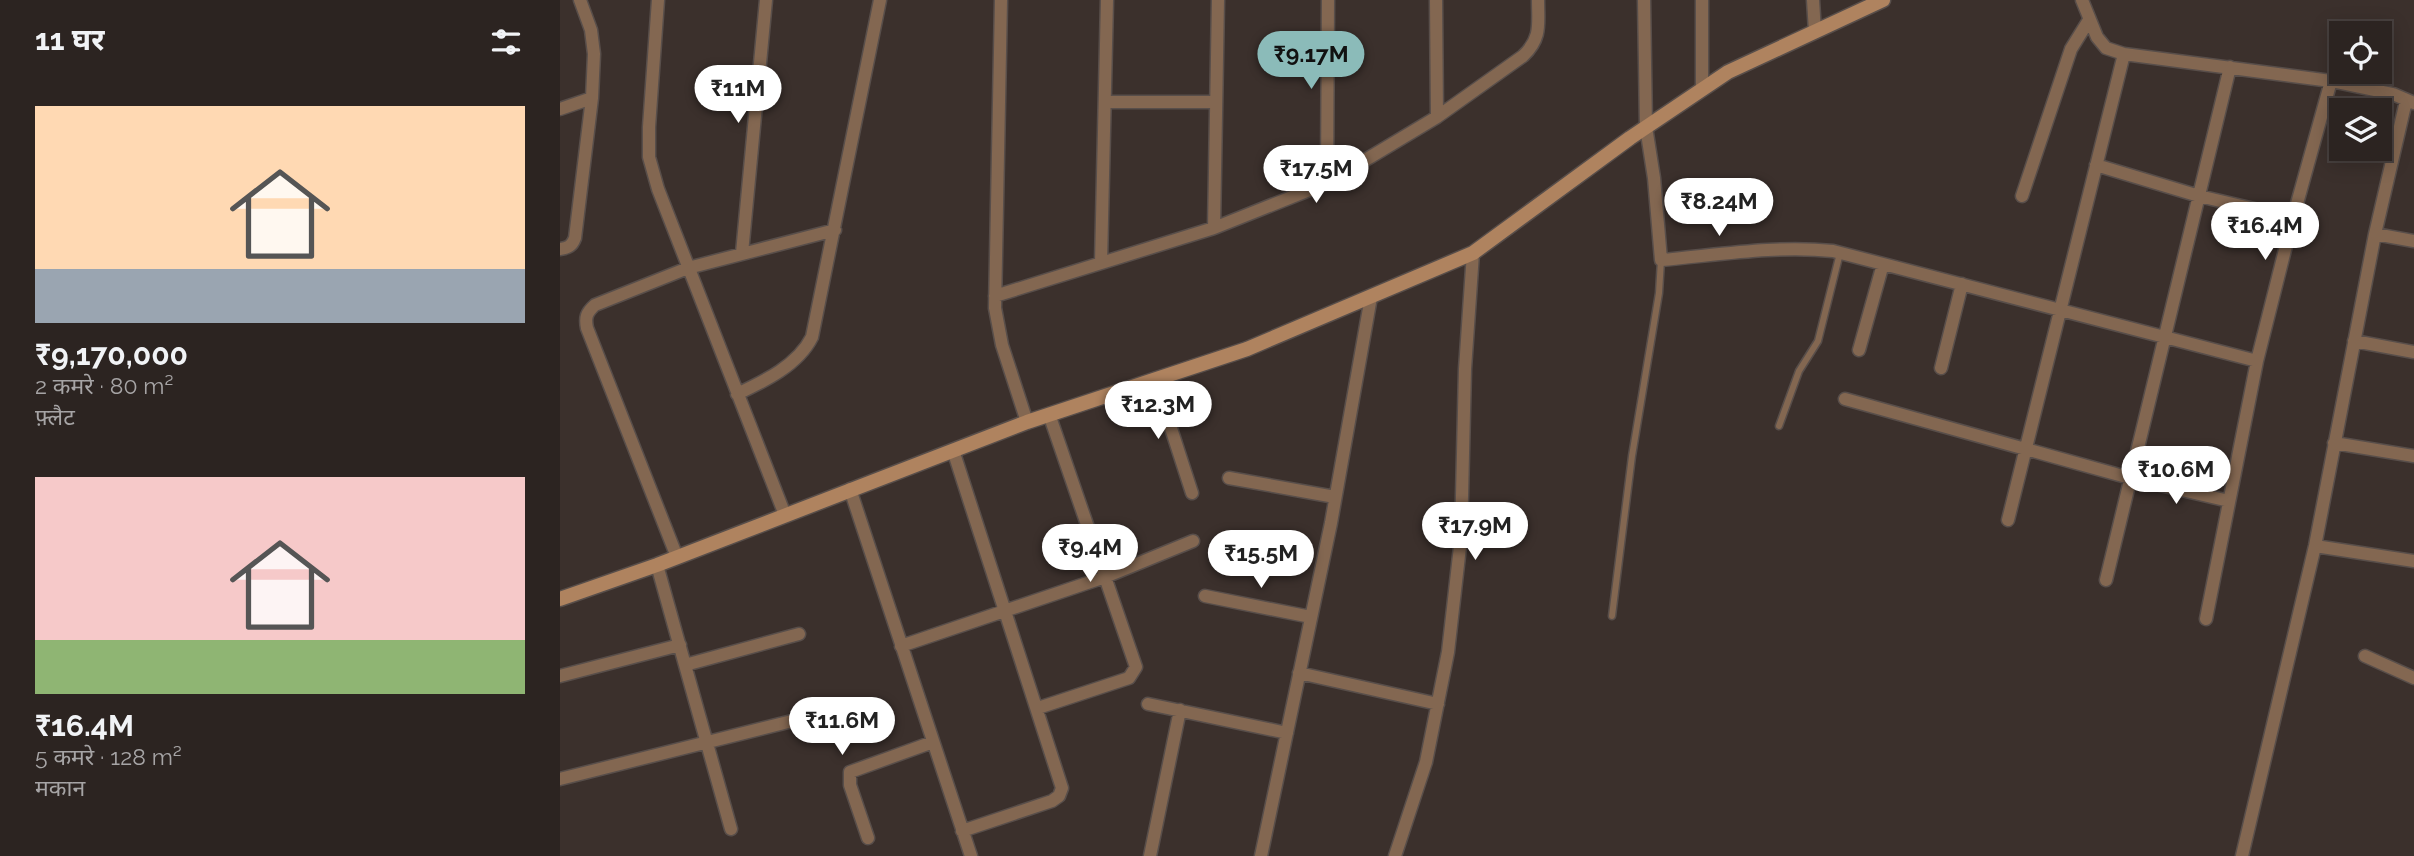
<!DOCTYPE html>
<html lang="hi">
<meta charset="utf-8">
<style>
:root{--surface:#2c2421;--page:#342c2a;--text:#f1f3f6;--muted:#a6a4a5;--line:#48413f;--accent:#8bbbb9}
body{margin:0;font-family:Raleway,"Noto Sans Devanagari",sans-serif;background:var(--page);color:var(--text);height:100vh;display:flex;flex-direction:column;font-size:26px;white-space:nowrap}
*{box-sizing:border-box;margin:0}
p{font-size:23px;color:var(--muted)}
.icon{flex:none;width:38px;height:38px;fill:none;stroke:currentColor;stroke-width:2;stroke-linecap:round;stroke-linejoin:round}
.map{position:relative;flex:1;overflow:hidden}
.panel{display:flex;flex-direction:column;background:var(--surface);width:560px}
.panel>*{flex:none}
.buttons{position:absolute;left:1769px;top:21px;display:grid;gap:14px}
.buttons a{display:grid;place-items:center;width:63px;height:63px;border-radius:0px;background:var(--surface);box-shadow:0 4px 18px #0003,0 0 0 2px var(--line);font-size:35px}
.price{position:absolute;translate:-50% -60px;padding:0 16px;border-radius:24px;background:#fff;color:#222;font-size:23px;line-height:46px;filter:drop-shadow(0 2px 4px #0008)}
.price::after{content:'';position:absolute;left:50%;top:42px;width:21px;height:16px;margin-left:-10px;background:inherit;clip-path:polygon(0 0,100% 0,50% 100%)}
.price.active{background:var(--accent);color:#111}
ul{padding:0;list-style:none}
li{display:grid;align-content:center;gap:14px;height:371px;padding:0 35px}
li span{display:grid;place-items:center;height:217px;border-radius:0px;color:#555}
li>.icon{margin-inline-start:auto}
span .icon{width:126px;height:126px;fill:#fffc;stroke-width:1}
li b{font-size:30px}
h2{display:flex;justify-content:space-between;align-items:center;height:84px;padding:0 35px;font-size:30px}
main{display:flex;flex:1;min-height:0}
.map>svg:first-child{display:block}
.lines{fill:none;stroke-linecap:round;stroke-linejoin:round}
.lane-casing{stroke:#584e4a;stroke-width:9}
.street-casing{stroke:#584e4a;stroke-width:15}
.secondary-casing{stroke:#584e4a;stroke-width:17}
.lane{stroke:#836751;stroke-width:6}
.street{stroke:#836751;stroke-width:12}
.secondary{stroke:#af835f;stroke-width:14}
</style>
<main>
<section class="panel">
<h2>11 घर<svg class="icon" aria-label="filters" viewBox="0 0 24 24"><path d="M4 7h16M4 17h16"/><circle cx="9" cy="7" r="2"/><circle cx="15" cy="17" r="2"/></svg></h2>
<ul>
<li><span style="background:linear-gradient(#ffd9b3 75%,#9aa5b1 0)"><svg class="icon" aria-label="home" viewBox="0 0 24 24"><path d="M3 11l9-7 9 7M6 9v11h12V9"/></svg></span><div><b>₹9,170,000</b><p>2 कमरे · 80 m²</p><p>फ़्लैट</p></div></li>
<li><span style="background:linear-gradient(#f6c9c9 75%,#8fb573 0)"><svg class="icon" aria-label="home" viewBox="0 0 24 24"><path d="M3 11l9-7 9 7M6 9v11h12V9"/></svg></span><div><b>₹16.4M</b><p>5 कमरे · 128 m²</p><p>मकान</p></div></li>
</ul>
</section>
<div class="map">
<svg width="1854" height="856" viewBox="0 0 1854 856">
<rect width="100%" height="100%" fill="#3b302c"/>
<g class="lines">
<g class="lane-casing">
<path id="lane" d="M1219,426l20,-55 19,-30 22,-88
M1052,616l20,-160 27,-163 2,-33"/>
</g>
<g class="street-casing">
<path id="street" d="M98,0l-9,127v30l9,32 127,326
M441,0l-6,308 7,37 25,77
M876,0l1,117
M1084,0l2,127 8,51 7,82c57,-5 115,-15 172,-9l424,110
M1142,0v90
M1253,0l2,32
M1522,0l15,37 9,11 18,6 207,27 -38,137 -36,143 -51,258
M1771,81l62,13 21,9
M545,102h111
M0,109l32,-11
M1536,165l103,31 94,22
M767,183l1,-183
M1462,196l49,-147 18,-29
M654,228l4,-228
M1815,234l39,7
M0,249c8,-1 12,-3 15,-11l17,-140 2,-44 -3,-24 -11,-30
M182,253l24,-253
M541,263l6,-263
M435,296l219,-68 113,-45 110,-66 86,-61c19,-18 15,-32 15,-56
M1794,341l60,11
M1299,350l24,-86
M1381,368l21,-84
M595,379l37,114
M177,394c28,-13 61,-29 75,-57l68,-337
M1285,399l285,79 99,23
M1774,443l80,13
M393,450l109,338 -3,8 -7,5 -90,30
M669,478l106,19
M290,489l121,367
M1448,520l116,-466
M1755,546l99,15
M117,557l-90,-229c-2,-10 -1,-15 8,-23l93,-37 147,-38
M97,565l74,264
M1546,580l124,-513
M645,596l106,21
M341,646l204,-69 88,-36
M1805,656l49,22
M125,665l114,-31
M739,673l139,31
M0,676l120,-31
M588,704l139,29
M478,708l91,-30 7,-11 -87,-253
M0,779l248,-62
M308,838l-18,-53v-13l83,-30
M590,856l30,-146
M701,856l70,-333 40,-226
M835,856l31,-94 22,-110 13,-114 4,-169 8,-116
M1682,856l73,-310 60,-312 31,-133"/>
</g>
<g class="secondary-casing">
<path id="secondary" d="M0,599l97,-34 370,-143 220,-73 226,-96 157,-115 98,-66 155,-72"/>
</g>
<use href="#lane" class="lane"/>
<use href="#street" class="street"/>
<use href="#secondary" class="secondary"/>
</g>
</svg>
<div class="buttons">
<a><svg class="icon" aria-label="locate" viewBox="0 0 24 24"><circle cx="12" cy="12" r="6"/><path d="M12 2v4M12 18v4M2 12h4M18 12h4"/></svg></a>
<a><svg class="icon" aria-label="layers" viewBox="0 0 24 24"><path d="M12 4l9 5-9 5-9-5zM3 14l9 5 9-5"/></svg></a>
</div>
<b class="price active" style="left:751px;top:91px">₹9.17M</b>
<b class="price" style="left:178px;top:125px">₹11M</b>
<b class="price" style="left:756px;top:205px">₹17.5M</b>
<b class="price" style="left:1159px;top:238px">₹8.24M</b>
<b class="price" style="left:1705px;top:262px">₹16.4M</b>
<b class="price" style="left:598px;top:441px">₹12.3M</b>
<b class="price" style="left:1616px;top:506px">₹10.6M</b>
<b class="price" style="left:915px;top:562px">₹17.9M</b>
<b class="price" style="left:530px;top:584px">₹9.4M</b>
<b class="price" style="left:701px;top:590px">₹15.5M</b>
<b class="price" style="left:282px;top:757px">₹11.6M</b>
</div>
</main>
